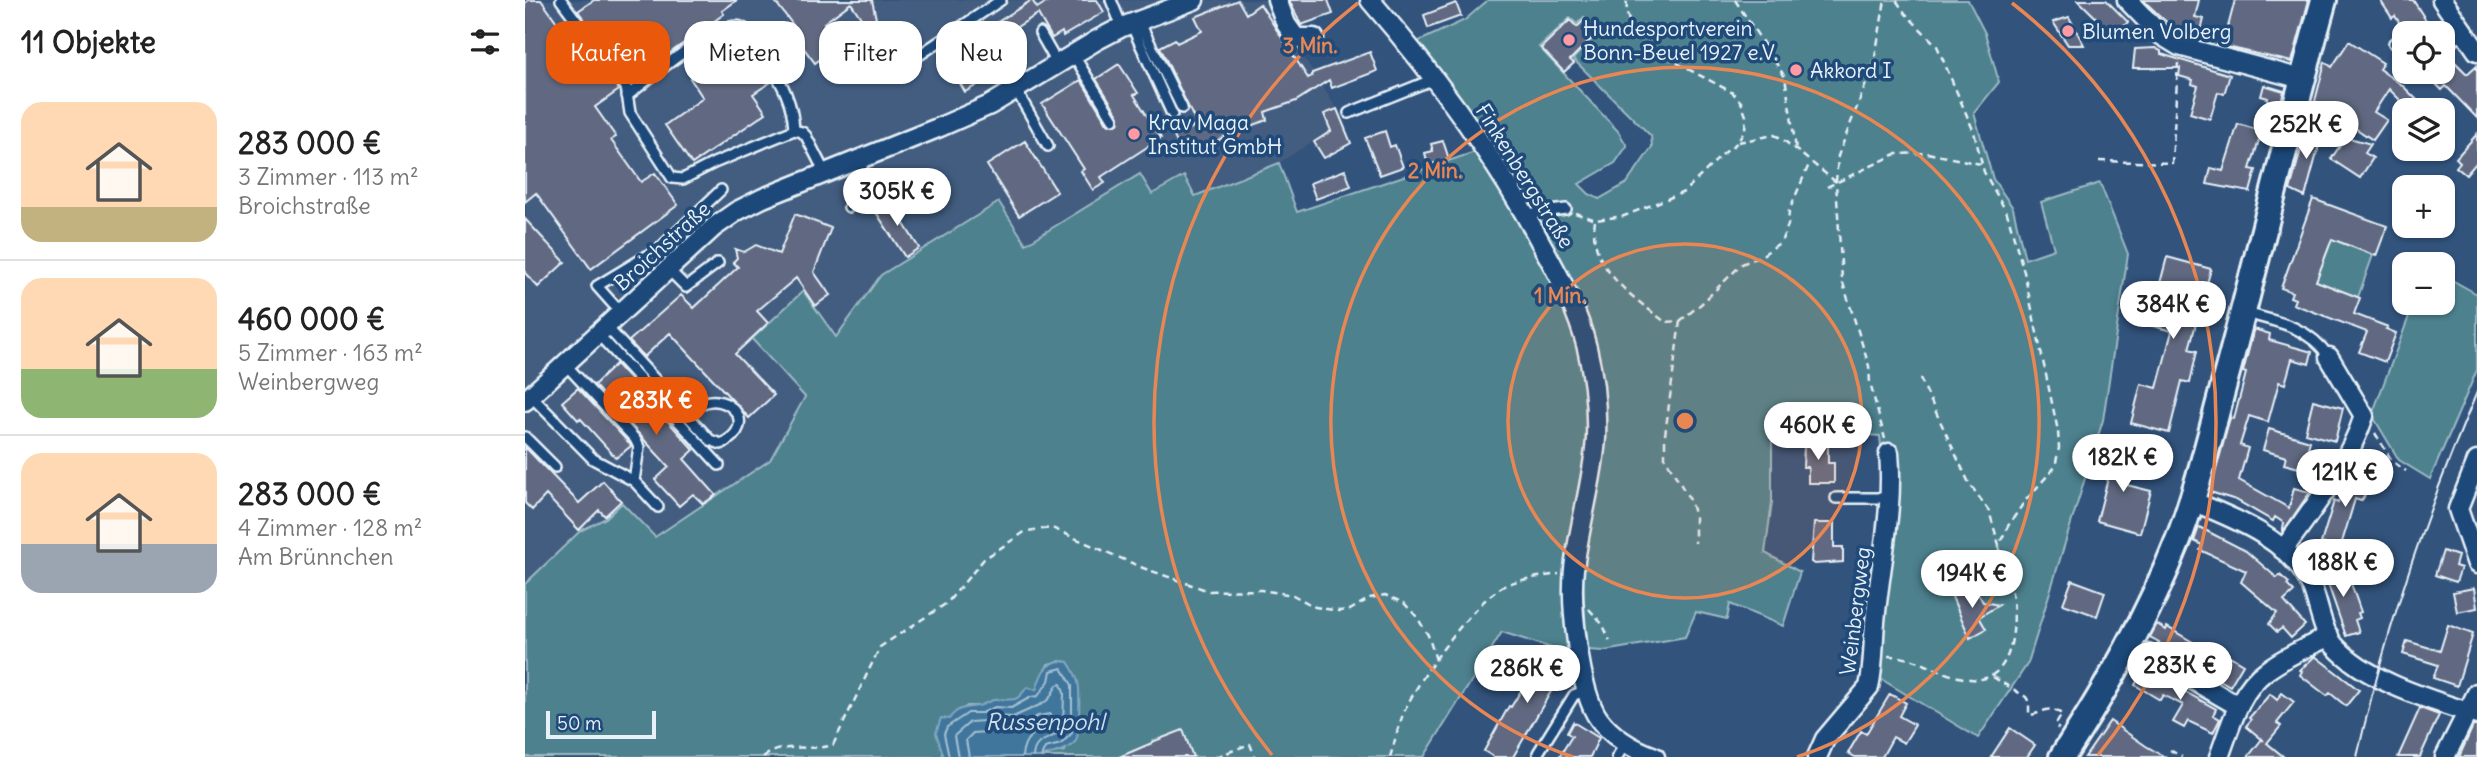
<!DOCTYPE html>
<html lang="de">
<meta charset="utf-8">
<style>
:root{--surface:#fff;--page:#f6f6f6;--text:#222;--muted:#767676;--line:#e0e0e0;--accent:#ea580c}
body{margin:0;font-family:Delius,sans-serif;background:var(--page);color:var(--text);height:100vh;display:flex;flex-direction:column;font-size:26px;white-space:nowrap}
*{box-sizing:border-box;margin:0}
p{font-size:23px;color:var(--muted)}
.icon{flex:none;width:38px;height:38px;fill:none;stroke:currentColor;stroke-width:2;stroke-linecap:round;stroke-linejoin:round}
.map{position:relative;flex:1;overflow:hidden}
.drawer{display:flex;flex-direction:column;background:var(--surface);width:525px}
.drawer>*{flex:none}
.hud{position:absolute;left:21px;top:21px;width:665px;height:63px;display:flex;gap:14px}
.tools{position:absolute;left:1867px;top:21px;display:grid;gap:14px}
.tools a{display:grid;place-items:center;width:63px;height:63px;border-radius:14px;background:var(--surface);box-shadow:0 2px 5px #0004;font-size:35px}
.scale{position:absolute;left:21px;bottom:18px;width:110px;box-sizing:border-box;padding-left:7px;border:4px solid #e8f1f8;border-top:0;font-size:19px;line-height:24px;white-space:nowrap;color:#e8f1f8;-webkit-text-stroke:5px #1f4a7a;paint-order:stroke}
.price{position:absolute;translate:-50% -60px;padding:0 16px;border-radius:24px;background:#fff;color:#222;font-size:23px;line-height:46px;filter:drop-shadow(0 2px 4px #0008)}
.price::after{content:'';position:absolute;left:50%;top:42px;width:21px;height:16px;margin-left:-10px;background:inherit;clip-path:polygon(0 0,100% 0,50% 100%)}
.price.current{background:var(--accent);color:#fff}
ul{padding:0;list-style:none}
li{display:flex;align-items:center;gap:21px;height:175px;padding:0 21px}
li+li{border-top:2px solid var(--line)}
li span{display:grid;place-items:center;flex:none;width:196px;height:140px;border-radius:21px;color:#555}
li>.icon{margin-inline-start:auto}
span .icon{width:84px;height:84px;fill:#fffc;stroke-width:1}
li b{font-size:30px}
h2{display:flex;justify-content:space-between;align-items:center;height:84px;padding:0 21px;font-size:30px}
.chip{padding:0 24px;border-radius:21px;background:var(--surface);box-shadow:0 2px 5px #0004;font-size:24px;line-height:63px}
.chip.current{background:var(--accent);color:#fff}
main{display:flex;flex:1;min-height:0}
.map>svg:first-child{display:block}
.built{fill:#435d80}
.green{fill:#4e818e;stroke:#9bb9c3;stroke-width:2;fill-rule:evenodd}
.water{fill:#40769c;stroke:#83a7c1;stroke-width:2}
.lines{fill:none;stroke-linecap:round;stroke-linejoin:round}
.shore{stroke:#a5c0d3;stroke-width:2}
.building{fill:#606981;stroke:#e8f1f8;stroke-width:2}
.lane-casing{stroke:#e8f1f8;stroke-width:14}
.street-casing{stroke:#e8f1f8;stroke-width:23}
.secondary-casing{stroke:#e8f1f8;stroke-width:30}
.path{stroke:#e8f1f8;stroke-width:2.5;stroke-dasharray:7 5;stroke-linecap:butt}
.lane{stroke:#1f4a7a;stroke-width:9}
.street{stroke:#1f4a7a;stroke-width:18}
.secondary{stroke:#1f4a7a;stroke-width:24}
.tram{stroke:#e8f1f8;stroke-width:2}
.ring{fill:none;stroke:#e88753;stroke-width:3.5}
.poi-dot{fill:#ff9aa2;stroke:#1f4a7a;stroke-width:2.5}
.labels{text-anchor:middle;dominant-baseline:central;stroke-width:7;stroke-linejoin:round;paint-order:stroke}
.poi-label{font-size:21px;fill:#e8f1f8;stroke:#1f4a7a;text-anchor:start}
.street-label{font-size:21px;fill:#e8f1f8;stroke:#1f4a7a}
.water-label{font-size:23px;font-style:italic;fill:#cfdfea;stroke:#1f4a7a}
.centre{fill:#e88753;stroke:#1f4a7a;stroke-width:3.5}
.ring-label{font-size:21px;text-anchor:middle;font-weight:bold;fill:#e88753;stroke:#1f4a7a;stroke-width:7;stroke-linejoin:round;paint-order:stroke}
</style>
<main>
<section class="drawer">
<h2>11 Objekte<svg class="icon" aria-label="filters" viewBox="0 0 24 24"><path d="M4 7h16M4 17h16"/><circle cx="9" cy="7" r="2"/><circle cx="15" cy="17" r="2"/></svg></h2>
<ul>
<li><span style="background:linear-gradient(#ffd9b3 75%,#c2b280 0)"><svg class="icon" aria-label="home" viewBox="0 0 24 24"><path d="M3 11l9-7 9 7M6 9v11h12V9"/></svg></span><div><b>283 000 €</b><p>3 Zimmer · 113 m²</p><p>Broichstraße</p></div></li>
<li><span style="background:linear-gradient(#ffd9b3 65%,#8fb573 0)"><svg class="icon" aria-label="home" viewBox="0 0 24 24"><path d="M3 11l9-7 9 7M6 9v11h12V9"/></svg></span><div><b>460 000 €</b><p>5 Zimmer · 163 m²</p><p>Weinbergweg</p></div></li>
<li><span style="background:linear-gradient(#ffd9b3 65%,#9aa5b1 0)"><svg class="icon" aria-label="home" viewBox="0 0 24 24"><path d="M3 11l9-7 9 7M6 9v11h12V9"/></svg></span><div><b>283 000 €</b><p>4 Zimmer · 128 m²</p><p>Am Brünnchen</p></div></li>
</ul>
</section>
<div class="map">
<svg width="1952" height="757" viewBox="0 0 1952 757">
<rect width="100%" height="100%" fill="#32537c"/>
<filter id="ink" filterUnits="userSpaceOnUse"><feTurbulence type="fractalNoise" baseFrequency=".0143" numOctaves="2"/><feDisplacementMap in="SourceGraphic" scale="14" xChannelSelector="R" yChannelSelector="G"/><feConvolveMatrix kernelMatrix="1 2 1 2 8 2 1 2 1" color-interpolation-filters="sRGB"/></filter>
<g filter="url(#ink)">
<path class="built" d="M0,0h742l70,109 7,16 -13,5 -52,33 -85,33 -42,-1 -12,-20 -114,69 -26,-42 -119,73 -45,63 -32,-47 1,106 -35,63 -115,77 -33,-34 -16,15 -26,13 -55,53z"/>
<path class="green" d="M963,0h480l17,33 14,49 -25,31 19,66 20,29 12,51 29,-10 -13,-47 59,-19 28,71 -25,166 -75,243 -50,75 -97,-59 1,-221 -2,-22 -108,-8v74l-7,51 35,19 -17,54 -53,-22 -3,15 -31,-7 -11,25 -81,14 -17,-1 -14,5 -71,-23 -78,125h-383l11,-4 13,-2c10,-33 24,-57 3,-89l-9,-1 -11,3 -12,26 -27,12 -15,-2 -14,6h-13l-18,13h-3l-4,35 2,3h-419v-173l55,-53 26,-13 16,-15 33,34 115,-77 35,-63 -53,-58 51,-48 33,46 45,-62 118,-73 27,42 114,-70 12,20 32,-18 11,20 84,-33 18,49 178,-60 32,48 -74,-133 -16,-25 48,-22zM1059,17l14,16 -25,26 78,77 1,11 -25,36 -28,16 -10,-5 -10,-10 36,-21 12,-17 -9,-15 -79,-84 31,-29 7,6z
M1807,239l41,16 -15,42 -42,-16z
M1918,275l34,19v76l-47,109 -31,-19 -27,-45 42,-112h29z"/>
<path class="water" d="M534,661l9,1c4,6 8,12 10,20 2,8 2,55 -3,60 -9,10 -21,10 -34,15h-97l-8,-24 5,-15 8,1c9,-12 15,-11 29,-13 6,-1 10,-5 16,-6 19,-3 20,6 33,-13l9,3c5,-15 7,-25 23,-29z"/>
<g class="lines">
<path class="shore" d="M424,757l-5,-23 3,-7 21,-14h14l13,-6 16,1 20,-11 7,-1 11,-15 2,-10 11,-3 10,17v48l-11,11 -16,4 -4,9
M433,757l-4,-21 16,-14 14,-1 13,-5 16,1 29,-13 7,-5 8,-14 4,-1 3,9 -1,37c-12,11 -29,7 -30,27
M444,757l-3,-17 7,-7 13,-1 12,-5h18l22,-11 12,-2 2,11c-17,6 -29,12 -30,32"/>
</g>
<path class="building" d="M4,0h12l18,25 8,-5 52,70 -24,17 21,30 -5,3 30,42 14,-9 23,32 -87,64 -55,-76 -11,9v-199z
M69,0h143l-15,11 2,3 -93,67 -53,-70z
M249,0h98l11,51 -32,-48 -27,20 16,21 -25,19 -16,-21 -19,15 -11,-14 24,-18z
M507,0l5,8 13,-8h47l7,12 -41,24 -1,-4 -10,6 -14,-24 -54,33 14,26 -33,19 -18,-31 42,-31 -1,-2z
M713,0l8,14 14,-10 48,74 4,-2v-3l58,-21 7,19 -45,17 -3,-8 -33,21 -31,11 2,8 -39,15 -43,23 -11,-21 23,-12 -37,-78 15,-8 2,4 25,-12 -7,-14z
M764,0h39l5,14 -32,11z
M1553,0h28l22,22 -13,14z
M1618,0h56l-4,17 9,2 -5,20 -23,-8z
M1710,0h74l-17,62 -69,-16z
M1855,0h33l21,33h-28l-11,-17 -3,2z
M931,3l5,13 -33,12 -4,-13z
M1544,17l15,28h-16l-15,-23z
M1045,20l7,7 7,-7 13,13 -27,27 4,3 -10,9 -23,-24z
M218,41l28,41 -18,12 13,19 -74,51 -27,-39 38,-27 -13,-20z
M1824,41l34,22 -4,6 23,16 17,17 -9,8 -21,-21 -15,23 13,8 -14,20 -58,-39 10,-39 7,5z
M1630,48l6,3v3l69,21 -6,19 -6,-2 -8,27 -20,-6 8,-27 -6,-2 1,-4 -14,-4 1,-8h-47l2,-19z
M1922,54l20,20 10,-9v53l-31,-32 -4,4 -18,-18h19v-17z
M594,64l19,29 -4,2 27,43 -60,39 4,6 -12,7 -12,-19 3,-2 -42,-65 39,-24 26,43 9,2 3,-3v-6l-23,-37z
M1739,85l20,6 -10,36 -13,-4 7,-25 -7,-2z
M812,109l14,34 -27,15 -10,-16 17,-11 -7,-17z
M1713,124l24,7 -12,38 6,1 -6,22 -43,-8 4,-16 12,3z
M1782,127l16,4 -18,66 -15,-7z
M860,131l5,16 5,-2 8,22 -23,8 -15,-37z
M1952,134v28l-11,13 -10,-8 4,-5 -4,-4z
M1821,137l25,7 -6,9 8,5 -13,20 -29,-19z
M500,141l32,51 -38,24 -32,-51z
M918,141l6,18 -21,6 -3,-12 8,-2 -2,-7z
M820,170l6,16 -35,13 -6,-16z
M1788,199l74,27 -11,30 -44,-17 -16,42 44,17 -6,16 34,13 -2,2 10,4 -11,29 -26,-10 8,-20 -74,-28 2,-5 -5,-2 2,-5 -11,-4z
M364,200l30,48 -14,9 -31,-48z
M270,214l36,14 -17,44 16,23 -15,11 -19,-28 -39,33 11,12 -33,31 39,41 -25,23 -79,-85 -26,24 -15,-16 52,-46 13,13 44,-41 -5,-5 4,-4 -2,-9 9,3 12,-7 23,9z
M0,219l40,43 -27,25 -13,-14z
M1642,257l44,12 -22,80 8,2 -7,32 -8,-2 -13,52 -38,-10 10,-39 16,4 15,-57 -23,-6z
M1729,329l16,5 -1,6 43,12 -3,12 -17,-5 -7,25 -6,-2 -11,40 -19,-6 -9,29 8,3 -9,32 50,28 5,-20 16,4 -28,41 2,-10 -9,-6 -2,4 -37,-21 -26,-8 20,-74 4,1 12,-46 -3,-1z
M91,364l78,86 -10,9 32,36 -13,9 -10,-10 -14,12 -24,-26 14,-13 -75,-82z
M53,388l51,55 2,3 -15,12 -36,-40 -2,2 -16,-18z
M1788,400l30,8 -8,33 -30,-8z
M1744,429l41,12 -5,18 -3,-1 -3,10 -15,-4 2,-7 -23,-7z
M1283,440h20v23h6v20h-26v-16h-5l1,-20h4z
M1592,443l19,5 -9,37 24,6 -11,42 -43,-12z
M0,447l54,56 24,-22 18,20 -16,15 -6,-6 -20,20 -33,-35 -14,15 -7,-7z
M1836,469l11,4 -8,24 -3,4 -6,-2 -15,50 -19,-6 13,-42 4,2 2,-6 3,1 8,-26 8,2z
M1289,523h20v24h9v15l-29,2 -3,-2z
M1674,527l47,24 31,27 3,-3 9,8 -2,2 7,7 -10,9 21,24 -14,13 -9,-10 -5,4 -8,-8 8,-11 -36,-31 5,-11 -46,-21 2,-5 -8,-4z
M1918,551l15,5 -3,10 6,2 -5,14 -21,-7z
M1813,563v18l11,-3 12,34 -3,1 2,5 -5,2 4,12 -13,4 -25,-72z
M1547,580l33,12 -8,24 -34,-12z
M1448,585l10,17 16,3 -20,12 7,12 -16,9 -18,-41z
M1949,588l3,20 -20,4 -4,-20z
M1632,624l9,6 1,-3 48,28 3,-6 25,15 -13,22 -72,-43 1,-1 -9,-5z
M1923,625l25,9 -16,52 -24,-8 5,-13 -35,-11 4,-13 33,10z
M1021,648l8,5 1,-2 12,7 -10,23 -44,76h-19l-10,-6 25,-45 2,1 20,-33 -5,-3 9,-17 6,3z
M1790,656l44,34 -13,16 -16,-13 -3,3 -27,-21 2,-4 -2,-1z
M1619,669l72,40 -3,6 7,4 -7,14 -25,-12 -4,7 -11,-6 10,-17 -20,-10 -3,5 -25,-15z
M1757,693l12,9 -17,21 4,3 -14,17 17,14h-36l14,-18 2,2 -18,-15 5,-6 -2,-2 21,-24 7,6z
M1365,694l16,9 -7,13 16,9 -11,18 -11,-6 -11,20h-27l-7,-4 13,-22 5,3z
M1895,708l19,7 -19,42h-22z
M1585,721l36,25 19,11h-80z
M1048,722l26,16 -9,19h-31l13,-21 -5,-3z
M1948,726h4v31h-18z
M1485,728l25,17 -8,12h-36z
M658,730l10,27h-74l33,-14v-1z"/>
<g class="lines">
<g class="lane-casing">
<path id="lane" d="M36,0l65,87 4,26 42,65 11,1 31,-16 80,-33 8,2 4,4 19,37
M586,0l11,27
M614,21l43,87
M606,24l41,90
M515,33l17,30
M1869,43l11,10
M1918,48l20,-15
M548,54l40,65
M475,62l48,84
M381,64l95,-64
M102,96c20,-15 91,-78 114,-69 12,5 20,23 27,34 14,22 25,42 26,69
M824,113l85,-34
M324,207l13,-38v-11
M1002,214l39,-5
M143,269l18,18 32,-24
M96,313l-24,-27 63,-38 61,-58
M1719,313c33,8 65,14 85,44
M81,326l104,114 11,4c41,-20 4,-54 -20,-40 -5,2 -9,7 -13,11
M73,334l121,131
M40,364l70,75 4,8 -5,34
M6,396l62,63 41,22 24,26
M0,437l30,30
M1311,498h55
M1013,753l36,-58 13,-5
M1092,757l8,-13"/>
</g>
<g class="street-casing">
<path id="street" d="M752,0l9,24 10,14h18
M845,0c66,76 126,158 173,247 18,32 35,65 44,101 7,29 10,61 9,90 -3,44 -17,87 -22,131 -4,33 5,123 25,150 14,19 34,30 56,38
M1602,0l34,35 18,11 123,33
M1917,0l35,51
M0,401l189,-174 23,-16 26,-13 177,-71 50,-22 107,-65 25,-13 72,-27
M1952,461l-19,48 19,55
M1667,501c44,18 97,38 119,84 8,19 10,44 23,60 33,37 97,55 143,70
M1758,550c30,-42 65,-85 81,-134l-35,-59
M1623,654l90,52
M1292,757l8,-18 44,-52c5,-22 4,-43 6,-65 5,-57 19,-112 14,-169
M1694,757c11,-29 20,-67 47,-86 18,-14 42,-24 63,-35
M1920,757l32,-64"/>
</g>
<g class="secondary-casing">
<path id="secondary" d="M1537,757c46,-71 86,-140 117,-219 19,-52 32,-105 46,-158 34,-126 64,-254 99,-380"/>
</g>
<path class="path" d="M1210,0l50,77 11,72
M1213,142l36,-7 7,3 55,44 6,98 27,86 1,17 15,56
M1574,161l73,2 6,-100
M1311,182l2,-26 36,-93 11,-63
M1302,187l69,-33 31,-1 54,11
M1050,213l21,7 28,-4 60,-24 39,-38 15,-12 7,-13 1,-13 -5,-14 -8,-9c-27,-16 -85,-40 -101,-66 -5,-8 -6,-18 -5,-27
M1070,221c-8,46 38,76 70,101l15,-1 21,-17 41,-40 19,-8 20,-14 7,-17 1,-14 21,-49
M1155,321l-15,114v23l25,42 5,17v26
M1395,378l49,105 20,28 10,34
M1850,433l17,28 14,10
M1064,609l14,16 7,16
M1363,656c31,0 52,20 82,23 44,6 47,-55 42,-86 -2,-14 -8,-28 -13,-41v-7l9,-19 17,-25 30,-34 4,-19 -1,-17 -34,-159 -17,-59 -23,-41 -10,-40 -37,-86 -32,-33 -9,-13
M1468,677l33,20 3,5v13c16,-1 15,-11 33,-1l-7,12 4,3
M1645,750l12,7
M238,757c22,-16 48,-5 70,-12l47,-98 67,-44 37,-44 42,-28 26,-3 91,40 66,23 52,-1 32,5 22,12 24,4 11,-1 20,-12 15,-3 19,8 13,14 11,18 8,25
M691,757l34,-13 5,13
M865,757c5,-15 8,-32 15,-47 14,-32 70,-111 101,-125 17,-7 36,-8 53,-11"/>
<use href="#lane" class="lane"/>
<use href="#street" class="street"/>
<use href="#secondary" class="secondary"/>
<path class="tram" d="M1832,757c28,-124 70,-248 120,-365"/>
</g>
</g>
<circle cx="1160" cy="421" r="177" fill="#e88753" fill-opacity=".12"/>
<g class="ring">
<circle cx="1160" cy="421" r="177"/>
<path d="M1048 757A354 354 0 1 1 1272 757"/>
<path d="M747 755A531 531 0 0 1 833 3M1487 3A531 531 0 0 1 1573 755"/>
</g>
<g class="poi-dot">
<circle cx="1543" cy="31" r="7"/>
<circle cx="1044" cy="40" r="7"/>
<circle cx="1271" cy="70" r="7"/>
<circle cx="609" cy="134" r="7"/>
</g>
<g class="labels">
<g class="poi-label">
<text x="1058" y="28">Hundesportverein<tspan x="1058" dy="24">Bonn-Beuel 1927 e.V.</tspan></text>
<text x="1557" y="31">Blumen Volberg</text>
<text x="1285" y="70">Akkord I</text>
<text x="623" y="122">Krav Maga<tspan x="623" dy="24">Institut GmbH</tspan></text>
</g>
<g class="street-label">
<text transform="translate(1000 176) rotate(58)">Finkenbergstraße</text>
<text transform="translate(137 246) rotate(-42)">Broichstraße</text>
<text transform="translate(1330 611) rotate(-83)">Weinbergweg</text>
</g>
<g class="water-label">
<text x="520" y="721">Russenpohl</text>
</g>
</g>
<circle cx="1160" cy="421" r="10" class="centre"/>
<g class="ring-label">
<text x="785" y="53">3 Min.</text>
<text x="910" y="178">2 Min.</text>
<text x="1035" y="303">1 Min.</text>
</g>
</svg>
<div class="tools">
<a><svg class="icon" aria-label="locate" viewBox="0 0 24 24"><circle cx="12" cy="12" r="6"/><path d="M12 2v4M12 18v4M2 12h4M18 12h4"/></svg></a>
<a><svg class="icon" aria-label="layers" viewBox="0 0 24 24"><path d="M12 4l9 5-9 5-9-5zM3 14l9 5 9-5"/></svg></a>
<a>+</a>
<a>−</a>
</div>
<div class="scale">50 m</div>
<b class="price" style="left:1781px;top:161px">252K €</b>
<b class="price" style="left:372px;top:228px">305K €</b>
<b class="price" style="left:1648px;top:341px">384K €</b>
<b class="price current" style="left:131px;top:437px">283K €</b>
<b class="price" style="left:1293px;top:462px">460K €</b>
<b class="price" style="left:1598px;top:494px">182K €</b>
<b class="price" style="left:1820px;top:509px">121K €</b>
<b class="price" style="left:1818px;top:599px">188K €</b>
<b class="price" style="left:1447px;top:610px">194K €</b>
<b class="price" style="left:1655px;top:702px">283K €</b>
<b class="price" style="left:1002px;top:705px">286K €</b>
<div class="hud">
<a class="chip current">Kaufen</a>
<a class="chip">Mieten</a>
<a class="chip">Filter</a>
<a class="chip">Neu</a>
</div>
</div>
</main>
